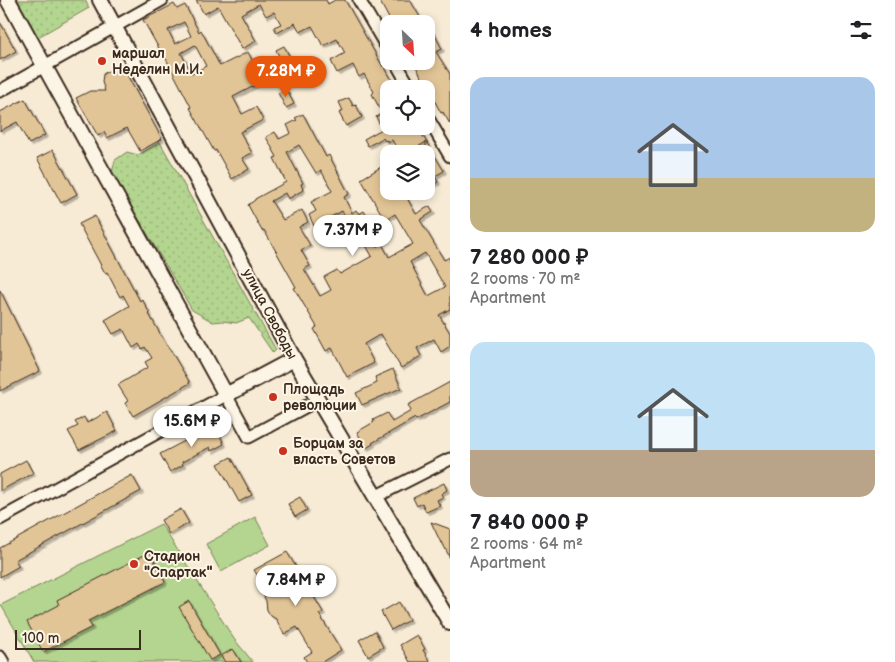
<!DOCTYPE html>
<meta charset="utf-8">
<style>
:root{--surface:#fff;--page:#f6f6f6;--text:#202124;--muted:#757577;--accent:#ea580c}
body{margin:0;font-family:"Balsamiq Sans",sans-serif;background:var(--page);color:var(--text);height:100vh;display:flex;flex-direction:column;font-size:19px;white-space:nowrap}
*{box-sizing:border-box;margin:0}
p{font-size:16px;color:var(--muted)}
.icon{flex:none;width:28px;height:28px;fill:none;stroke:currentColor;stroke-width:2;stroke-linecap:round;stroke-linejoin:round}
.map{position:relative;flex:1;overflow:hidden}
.panel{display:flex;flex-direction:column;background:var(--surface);width:445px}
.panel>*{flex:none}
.needle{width:32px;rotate:155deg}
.tools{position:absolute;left:380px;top:15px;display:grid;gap:10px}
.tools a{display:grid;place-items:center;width:55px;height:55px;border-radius:10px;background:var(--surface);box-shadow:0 2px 8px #0003;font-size:25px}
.scale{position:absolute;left:15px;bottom:12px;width:126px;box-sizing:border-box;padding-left:5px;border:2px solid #3b2a1e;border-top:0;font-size:14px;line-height:18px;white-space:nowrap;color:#3b2a1e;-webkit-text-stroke:4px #fcf5e5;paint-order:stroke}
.price{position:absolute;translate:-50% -42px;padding:0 11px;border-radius:18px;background:#fff;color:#222;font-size:16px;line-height:32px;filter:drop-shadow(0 1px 2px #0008)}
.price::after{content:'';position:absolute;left:50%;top:30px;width:15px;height:11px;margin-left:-8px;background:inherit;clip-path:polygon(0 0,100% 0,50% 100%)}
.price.on{background:var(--accent);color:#fff}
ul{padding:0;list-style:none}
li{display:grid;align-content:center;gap:10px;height:265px;padding:0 20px}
li span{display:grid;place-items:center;height:155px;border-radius:15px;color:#555}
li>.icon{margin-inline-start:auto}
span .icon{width:90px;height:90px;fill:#fffc;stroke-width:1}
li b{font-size:21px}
h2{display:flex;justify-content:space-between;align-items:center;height:60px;padding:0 20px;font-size:21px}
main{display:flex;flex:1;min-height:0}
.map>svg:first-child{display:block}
.grass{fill:#b3d58f;stroke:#778056}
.park{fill:url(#park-dots);stroke:#778056}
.building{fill:#e2c596;stroke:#3b2a1e;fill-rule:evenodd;filter:url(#shadow)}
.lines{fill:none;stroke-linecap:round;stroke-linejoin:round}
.minor-casing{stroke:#3b2a1e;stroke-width:15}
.major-casing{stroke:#3b2a1e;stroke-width:18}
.minor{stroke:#fcf5e5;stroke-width:11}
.major{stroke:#fcf5e5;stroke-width:14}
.poi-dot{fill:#c8321e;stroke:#fcf5e5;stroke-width:2}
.labels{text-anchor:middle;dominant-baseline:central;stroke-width:4;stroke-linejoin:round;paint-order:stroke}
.poi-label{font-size:14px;font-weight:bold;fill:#3b2a1e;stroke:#fcf5e5;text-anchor:start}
.street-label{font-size:14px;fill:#3b2a1e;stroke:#fcf5e5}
</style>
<main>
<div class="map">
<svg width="450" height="662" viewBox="0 0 450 662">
<defs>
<pattern id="park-dots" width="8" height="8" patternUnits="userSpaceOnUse" patternTransform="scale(1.25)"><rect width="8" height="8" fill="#b3d58f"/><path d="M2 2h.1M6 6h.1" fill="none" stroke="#9bb77b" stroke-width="1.8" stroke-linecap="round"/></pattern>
<filter id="shadow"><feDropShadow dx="2.5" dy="2.5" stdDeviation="0" flood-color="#0004"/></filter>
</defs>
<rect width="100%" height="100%" fill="#f7ebd5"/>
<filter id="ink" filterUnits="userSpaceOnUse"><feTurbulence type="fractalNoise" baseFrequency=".02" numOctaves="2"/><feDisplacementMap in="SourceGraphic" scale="10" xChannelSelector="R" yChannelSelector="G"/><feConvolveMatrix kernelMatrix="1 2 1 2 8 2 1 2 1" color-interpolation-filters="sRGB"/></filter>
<g filter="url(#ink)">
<path class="grass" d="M255,517l15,28 -49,27 -15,-28z
M161,524l73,115 19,23h-219l-33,-57z"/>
<path class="park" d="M18,0h67l4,8 -51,29z
M160,142l116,208 -3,3 -24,-35 -13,5 -13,-2 -10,1 -21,-12 -80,-137 3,-13 12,-8 11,3z"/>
<path class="building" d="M196,0h130l2,4 7,-4h10l38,67 1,-1 13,23h-8v37h28l27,45 -9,5 3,6 -12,7v-47l-20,12h-6l-8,-14 -4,2 -1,-2 -2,1 -2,-3 -15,8 -4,-7 18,-10 -6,-12 6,-4 -10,-19 2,-2 -10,-18 -5,3 -6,-12 -16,8 -6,-12 14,-8 -8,-14 -14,7 -11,-20 -12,6 -5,-9 -18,10 -3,-6 7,-3 -7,-12 -8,4 -7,-12 -18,10 15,27 -14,8 -24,-43 -14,8z
M379,0h31l14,24h-32z
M174,4l3,5 8,-4 14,27 2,-2 19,36 28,-14 11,22 23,-12 -6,-12 8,-4 10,19 -61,32 9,17 14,-7 7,13 -23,12 12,21 -10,5 7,11 -17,10 -16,-29 -2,1 -24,-43 1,-1 -28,-54 -1,1 -19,-34zM184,22l7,14 -16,8 -7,-14zM195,45l11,21 -14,8 -11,-21z
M0,22l16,29 -16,9z
M434,33l8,16 -6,3 14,22v50l-7,-12 -2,1 -28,-52h13v-24z
M121,64l41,75 -22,12 -13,-23 -20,10 -3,-6 -6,4 -22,-38 14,-7h15l-3,-9 1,-8z
M286,89l8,15 -8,4 -8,-15z
M349,98l4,8 3,-1 6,12 -16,9 -7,-13 4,-2 -4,-9z
M25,99l20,36 -16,9 -12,-22 -17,9v-19z
M303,114l23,43 3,-2 20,39 -5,3 8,16 4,-3 3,4 5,-3 6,10 -5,3 12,22 5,-2 7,13 24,-13 -18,-30 -10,6 -24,-41 25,-15 3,4v23h14l13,23 14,-8 3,6 -13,8 24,40 6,-3v52l-11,6 11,18v13l-9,6 -7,-13 -17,9 4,8 -20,12 -20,-34 -17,10 10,19 -27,14 -15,-29 -6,3 -12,-22 3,-2 -23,-39 2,-1 -32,-57 -2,1 -14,-26 7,-5v-1l31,-17 -12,-24 3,-1 -11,-20 9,-5 4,7 12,-6 -4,-8 10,-5 -2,-2zM299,145l17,28 5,-3 11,21 -21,11 5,9 -7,4 5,11 28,-15 10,17 -12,7 5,9 15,-9 12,21 -32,18 -3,-4 -13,7 7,13 -11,6 -16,-27 6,-3 -9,-16 9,-5 -11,-18 9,-5 -6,-12 -19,10 -12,-19 14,-8 3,6 15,-9 -2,-6 2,-1 -16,-31zM425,253l20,34 -17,9 -18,-34z
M53,150l24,44 -16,9 -24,-45z
M95,216l45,85 2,-2 8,15h-1l18,32h1l22,37 -57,33 -8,-13 3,-2 -10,-16 30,-18 -3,-5 7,-4 -7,-11 -3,2 -3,-5 -6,4 -10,-19 -10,5 -8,-14 24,-14 -6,-11 -3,2 -13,-25 -2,1 -26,-49z
M0,290l40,81 -40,20z
M393,369l8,19 -39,17 -6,-12 21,-10 -2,-6z
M450,382v20l-34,18 -1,-2 -43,25 1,1 -7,4 -9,-16 17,-10 -1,-2 14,-7 5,9 19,-11 -3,-6z
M107,412l10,19 -38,19 -11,-19 10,-5 -3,-4 9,-5 3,6z
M215,425l9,19 -13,7 -1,-4 -28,15 1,3 -13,7 -10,-18z
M231,457l21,38 -13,7 -21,-38z
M26,460l7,13 -33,18v-17z
M132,475l9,16 -126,69 4,6 -19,11v-29z
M444,483l3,7 -6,4 2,3 -6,3 3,6 -14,6 -4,-9 -5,3 -4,-8z
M300,497l7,13 -12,7 -7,-13z
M181,509l8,14 -20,11 -8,-14z
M431,522l19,7v29l-8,-16 -1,1z
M150,552l15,30 -77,39 4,6 -49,25 -16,-30 32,-17 -2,-5z
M287,552l36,60 -4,2 22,36 -19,12h-15l-3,-5 8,-5 -15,-25 -13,7 -8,-15 -5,-3 -4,-6 -1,-9 -2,-4 3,-7 -13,-20z
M189,601l31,54 -10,5 -31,-53z
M399,602l10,18 -18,10 -10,-18z
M375,631l8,16 -15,9 -9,-16z
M417,635l8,14 -2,1 7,12h-20l-10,-17z
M233,649l8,13h-16l-4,-6z"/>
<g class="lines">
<g class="minor-casing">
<path id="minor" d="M359,0l30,51
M395,61l16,28
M0,91l162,-91
M426,115l24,41
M375,497l75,-38
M0,519l226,-124 23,42 69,-37
M0,657l3,5"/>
</g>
<g class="major-casing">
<path id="major" d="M8,0l218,395 68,-36
M100,0l194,359 156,264"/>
</g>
<use href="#minor" class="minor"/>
<use href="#major" class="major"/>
</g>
</g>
<g class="poi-dot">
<circle cx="102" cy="61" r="5"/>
<circle cx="273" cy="397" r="5"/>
<circle cx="283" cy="451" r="5"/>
<circle cx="134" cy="564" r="5"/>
</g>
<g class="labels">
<g class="poi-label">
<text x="112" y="53">маршал<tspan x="112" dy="16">Неделин М.И.</tspan></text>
<text x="283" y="389">Площадь<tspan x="283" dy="16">революции</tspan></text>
<text x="293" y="443">Борцам за<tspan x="293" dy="16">власть Советов</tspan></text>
<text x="144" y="556">Стадион<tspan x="144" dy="16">"Спартак"</tspan></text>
</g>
<g class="street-label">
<text transform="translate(270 314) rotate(62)">улица Свободы</text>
</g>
</g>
</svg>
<div class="tools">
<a><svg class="needle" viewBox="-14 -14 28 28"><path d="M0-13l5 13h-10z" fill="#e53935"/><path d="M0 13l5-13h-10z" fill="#757577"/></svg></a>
<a><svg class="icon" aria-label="locate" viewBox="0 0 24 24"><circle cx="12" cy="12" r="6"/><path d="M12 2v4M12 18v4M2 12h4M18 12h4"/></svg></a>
<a><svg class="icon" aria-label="layers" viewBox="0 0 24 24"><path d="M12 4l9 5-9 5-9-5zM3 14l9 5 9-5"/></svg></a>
</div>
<div class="scale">100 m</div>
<b class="price on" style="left:286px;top:98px">7.28M ₽</b>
<b class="price" style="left:353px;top:257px">7.37M ₽</b>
<b class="price" style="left:192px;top:448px">15.6M ₽</b>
<b class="price" style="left:296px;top:607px">7.84M ₽</b>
</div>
<section class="panel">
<h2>4 homes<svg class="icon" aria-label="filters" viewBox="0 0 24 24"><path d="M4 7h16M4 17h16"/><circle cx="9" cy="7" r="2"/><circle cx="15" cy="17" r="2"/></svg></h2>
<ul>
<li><span style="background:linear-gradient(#a9c7e8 65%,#c2b280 0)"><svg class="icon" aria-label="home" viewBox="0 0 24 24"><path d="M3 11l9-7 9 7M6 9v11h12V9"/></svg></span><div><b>7 280 000 ₽</b><p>2 rooms · 70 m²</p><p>Apartment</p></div></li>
<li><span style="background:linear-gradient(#bfe0f5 70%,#b9a48a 0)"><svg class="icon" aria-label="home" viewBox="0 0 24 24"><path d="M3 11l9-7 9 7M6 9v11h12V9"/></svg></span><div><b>7 840 000 ₽</b><p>2 rooms · 64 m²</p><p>Apartment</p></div></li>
</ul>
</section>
</main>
